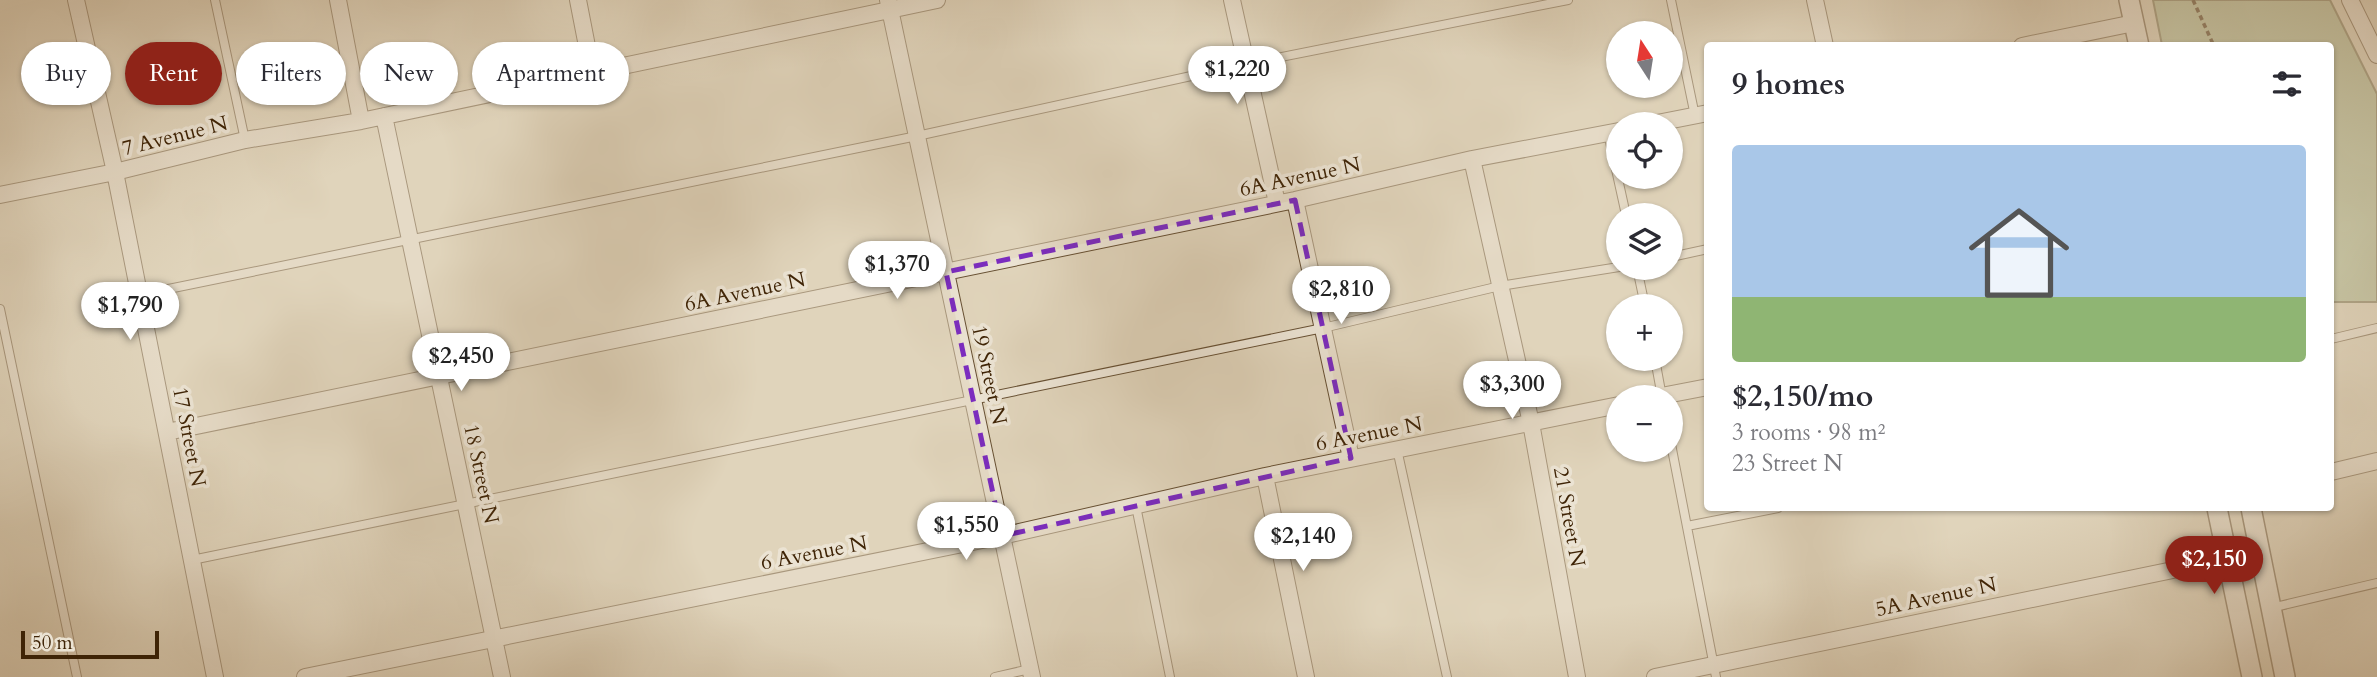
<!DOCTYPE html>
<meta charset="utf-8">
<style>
:root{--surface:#fff;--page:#f7f7f7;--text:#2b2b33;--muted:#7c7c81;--accent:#8f2418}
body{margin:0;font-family:Cardo,serif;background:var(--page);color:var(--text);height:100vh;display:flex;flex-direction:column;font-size:26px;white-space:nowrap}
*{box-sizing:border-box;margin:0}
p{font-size:23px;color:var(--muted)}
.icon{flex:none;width:38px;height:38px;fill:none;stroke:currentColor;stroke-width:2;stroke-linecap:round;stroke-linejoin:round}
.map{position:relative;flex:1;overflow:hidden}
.sheet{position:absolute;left:1704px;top:42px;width:630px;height:469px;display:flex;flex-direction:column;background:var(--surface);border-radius:7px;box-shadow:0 2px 5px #0004}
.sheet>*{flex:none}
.guide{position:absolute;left:21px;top:42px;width:665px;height:63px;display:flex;gap:14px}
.needle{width:46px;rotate:348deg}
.tools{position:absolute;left:1606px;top:21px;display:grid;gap:14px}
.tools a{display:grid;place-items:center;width:77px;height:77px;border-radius:50%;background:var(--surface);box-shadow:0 2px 5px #0004;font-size:35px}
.scale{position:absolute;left:21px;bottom:18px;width:138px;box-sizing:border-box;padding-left:7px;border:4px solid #3f2406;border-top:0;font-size:19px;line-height:24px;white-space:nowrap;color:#3f2406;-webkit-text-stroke:5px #ebe3d3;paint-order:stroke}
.price{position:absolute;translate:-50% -60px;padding:0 16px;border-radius:24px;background:#fff;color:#222;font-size:23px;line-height:46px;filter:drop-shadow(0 2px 4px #0008)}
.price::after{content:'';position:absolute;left:50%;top:42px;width:21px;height:16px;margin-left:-10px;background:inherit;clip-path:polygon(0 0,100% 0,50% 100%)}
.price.active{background:var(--accent);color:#fff}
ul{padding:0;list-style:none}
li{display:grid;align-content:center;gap:14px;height:371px;padding:0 28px}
li span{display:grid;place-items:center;height:217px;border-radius:7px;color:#555}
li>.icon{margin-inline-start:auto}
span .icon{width:126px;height:126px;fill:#fffc;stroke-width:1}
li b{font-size:30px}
h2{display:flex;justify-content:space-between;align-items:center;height:84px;padding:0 28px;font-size:30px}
.chip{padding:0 24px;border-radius:32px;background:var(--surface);box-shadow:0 2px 5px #0004;font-size:24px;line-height:63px}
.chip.active{background:var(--accent);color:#fff}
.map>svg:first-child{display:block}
.green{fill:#afbd92;stroke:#77704c;stroke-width:2}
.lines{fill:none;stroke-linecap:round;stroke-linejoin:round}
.service-casing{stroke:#675033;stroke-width:10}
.minor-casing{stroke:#675033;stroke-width:18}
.tertiary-casing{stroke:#675033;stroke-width:22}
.path{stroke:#3f2406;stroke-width:3.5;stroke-dasharray:5 3.5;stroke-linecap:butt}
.service{stroke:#ebe3d3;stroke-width:8}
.minor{stroke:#ebe3d3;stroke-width:16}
.tertiary{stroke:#ebe3d3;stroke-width:19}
.marked{fill:none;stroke:#7b2cbf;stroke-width:5;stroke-dasharray:14 9;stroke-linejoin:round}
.labels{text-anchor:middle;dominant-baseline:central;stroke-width:7;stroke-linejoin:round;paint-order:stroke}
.street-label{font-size:21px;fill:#3f2406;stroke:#ebe3d3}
</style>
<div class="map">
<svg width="2377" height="677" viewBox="0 0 2377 677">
<rect width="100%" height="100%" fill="#e0d4bb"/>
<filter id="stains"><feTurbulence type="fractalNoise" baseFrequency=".00286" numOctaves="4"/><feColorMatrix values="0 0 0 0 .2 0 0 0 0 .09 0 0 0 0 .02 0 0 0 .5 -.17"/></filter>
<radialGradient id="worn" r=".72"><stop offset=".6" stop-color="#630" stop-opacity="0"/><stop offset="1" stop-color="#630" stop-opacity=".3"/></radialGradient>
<path class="green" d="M2153,0h177l47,94v208h-46v-256l-169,-1z"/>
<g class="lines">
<g class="service-casing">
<path id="service" d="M215,0l30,140
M1671,0l24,116
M1608,133l18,82
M1671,257l37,-8
M1637,268l8,38
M139,295l778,-159 329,-72 322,-64
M0,309l77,368
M2331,339l46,-11
M1655,359l7,38
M1671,444l45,233
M1397,449l50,228
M1136,506l34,171
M1687,526l91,-18
M192,560l1131,-232 177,-42 119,-19
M2271,608l106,-25
M995,677l35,-8"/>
</g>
<g class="minor-casing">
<path id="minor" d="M76,0l39,172 100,505
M338,0l23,121
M578,0l14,72
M888,0l144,677
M1232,0l45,203
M1815,0l10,46
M2350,0l27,55
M2022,46l112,-23
M384,116l118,561
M1652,124l56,-11
M1472,159l59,264 46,254
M0,195l115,-23 130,-32 116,-19 576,-121
M1295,200l56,258
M1656,397l52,-10
M167,432l1128,-232 177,-41 147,-28
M2331,472l46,-11
M1265,476l41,201
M305,677l697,-141 263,-60 354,-71
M1655,677l571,-118"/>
</g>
<g class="tertiary-casing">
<path id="tertiary" d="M2129,0l10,46
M2217,508l35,169
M2251,508l34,169"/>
</g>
<path class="path" d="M2193,0l21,46"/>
<use href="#service" class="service"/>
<use href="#minor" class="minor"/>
<use href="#tertiary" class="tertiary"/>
</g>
<path d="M0 0H2377V677H0ZM1295,200l56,258 -349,78 -56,-264z" fill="#e0d4bb" fill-opacity=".55" fill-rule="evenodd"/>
<path class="marked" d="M1295,200l56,258 -349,78 -56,-264z"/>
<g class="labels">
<g class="street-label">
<text transform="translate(175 136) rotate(-14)">7 Avenue N</text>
<text transform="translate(1300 177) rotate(-12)">6A Avenue N</text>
<text transform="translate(745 292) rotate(-12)">6A Avenue N</text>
<text transform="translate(989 375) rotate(78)">19 Street N</text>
<text transform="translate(1369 434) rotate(-11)">6 Avenue N</text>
<text transform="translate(189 437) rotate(79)">17 Street N</text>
<text transform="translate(481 474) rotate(78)">18 Street N</text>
<text transform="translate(1569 517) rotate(80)">21 Street N</text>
<text transform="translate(814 553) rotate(-11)">6 Avenue N</text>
<text transform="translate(1936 597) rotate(-12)">5A Avenue N</text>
</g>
</g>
<rect width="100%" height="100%" filter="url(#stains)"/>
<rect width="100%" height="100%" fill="url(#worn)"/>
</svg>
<div class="tools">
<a><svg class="needle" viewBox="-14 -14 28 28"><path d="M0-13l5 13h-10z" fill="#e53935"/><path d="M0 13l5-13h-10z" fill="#7c7c81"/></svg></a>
<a><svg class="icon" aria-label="locate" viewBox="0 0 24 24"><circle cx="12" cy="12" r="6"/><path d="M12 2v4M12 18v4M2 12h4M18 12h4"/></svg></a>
<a><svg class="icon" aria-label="layers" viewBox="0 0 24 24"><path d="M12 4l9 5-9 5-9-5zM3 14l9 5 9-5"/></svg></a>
<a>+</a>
<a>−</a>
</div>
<div class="scale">50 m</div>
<b class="price" style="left:1237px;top:106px">$1,220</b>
<b class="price" style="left:897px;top:301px">$1,370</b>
<b class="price" style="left:1341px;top:326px">$2,810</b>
<b class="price" style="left:130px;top:342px">$1,790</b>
<b class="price" style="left:461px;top:393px">$2,450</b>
<b class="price" style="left:1512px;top:421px">$3,300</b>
<b class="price" style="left:966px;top:562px">$1,550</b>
<b class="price" style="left:1303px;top:573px">$2,140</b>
<b class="price active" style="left:2214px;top:596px">$2,150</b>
<div class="guide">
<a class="chip">Buy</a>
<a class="chip active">Rent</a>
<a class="chip">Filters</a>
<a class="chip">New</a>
<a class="chip">Apartment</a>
</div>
<section class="sheet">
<h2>9 homes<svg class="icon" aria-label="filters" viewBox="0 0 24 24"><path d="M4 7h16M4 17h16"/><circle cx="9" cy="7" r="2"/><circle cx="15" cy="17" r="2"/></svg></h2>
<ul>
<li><span style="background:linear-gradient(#a9c7e8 70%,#8fb573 0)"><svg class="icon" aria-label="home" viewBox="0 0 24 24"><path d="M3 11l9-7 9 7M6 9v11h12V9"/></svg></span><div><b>$2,150/mo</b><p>3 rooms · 98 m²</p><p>23 Street N</p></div></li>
</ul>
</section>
</div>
